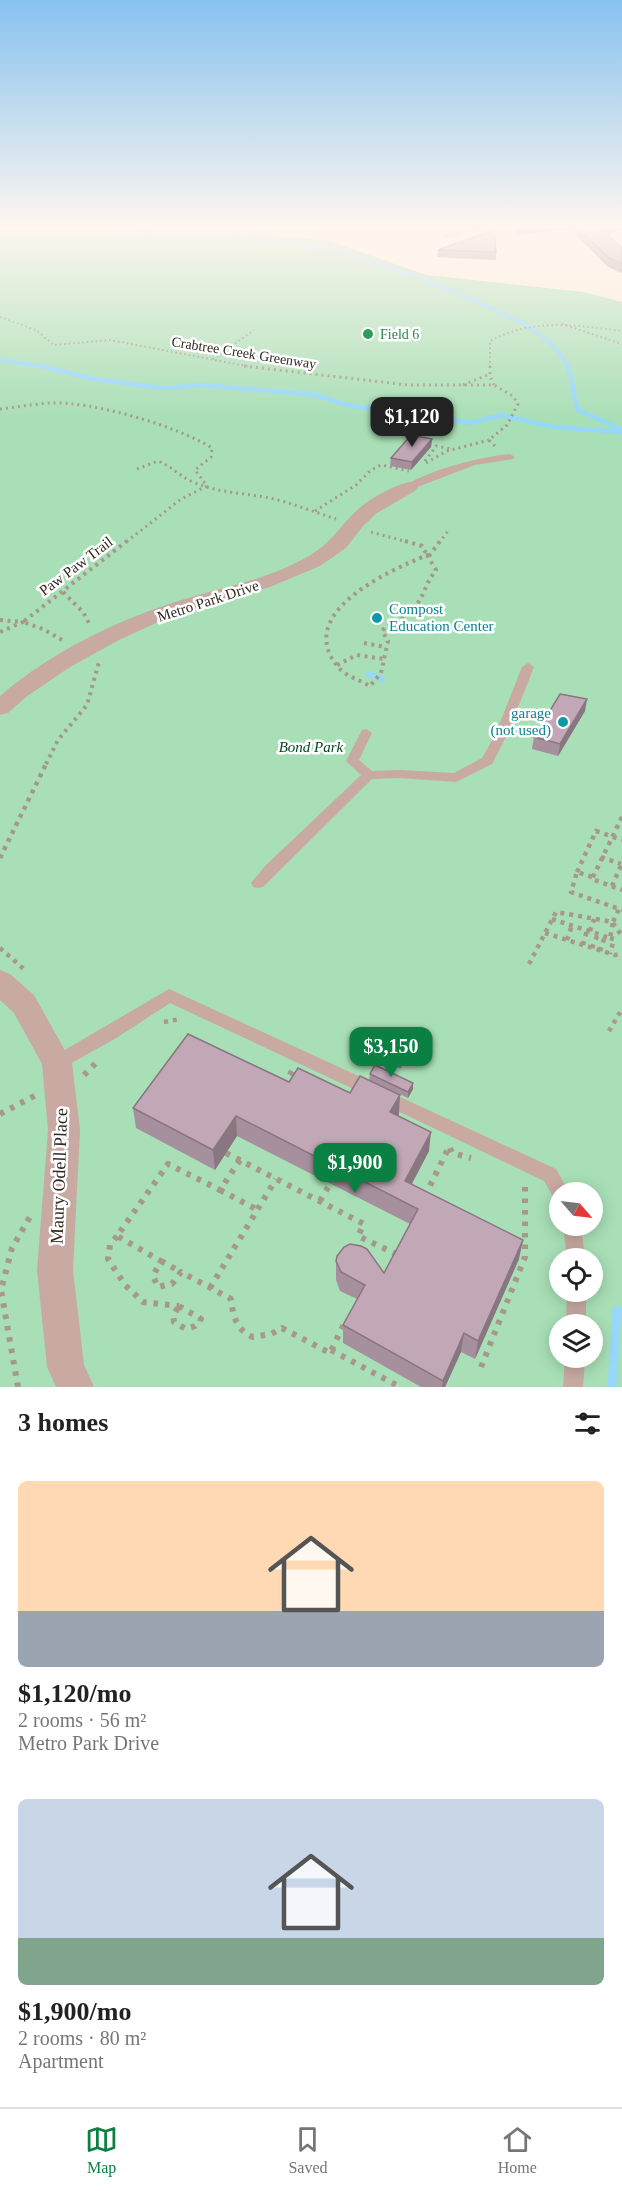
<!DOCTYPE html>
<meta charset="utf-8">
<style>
:root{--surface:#fff;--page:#f2f2f2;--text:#222;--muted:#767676;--line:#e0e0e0;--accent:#0b8043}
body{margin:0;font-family:"Times New Roman",serif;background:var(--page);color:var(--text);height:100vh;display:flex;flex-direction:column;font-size:22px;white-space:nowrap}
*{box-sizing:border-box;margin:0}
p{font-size:20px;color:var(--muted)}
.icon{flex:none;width:33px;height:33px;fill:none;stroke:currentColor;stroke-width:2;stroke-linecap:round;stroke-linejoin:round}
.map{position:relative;height:1387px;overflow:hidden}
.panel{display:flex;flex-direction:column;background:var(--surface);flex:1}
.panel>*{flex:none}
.needle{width:39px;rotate:118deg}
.tools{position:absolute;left:549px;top:1182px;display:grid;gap:12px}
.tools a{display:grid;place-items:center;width:54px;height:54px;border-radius:50%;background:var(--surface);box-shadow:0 3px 15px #0003;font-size:30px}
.price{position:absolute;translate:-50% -51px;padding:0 14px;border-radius:12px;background:var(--accent);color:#fff;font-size:20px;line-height:39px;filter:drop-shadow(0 2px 3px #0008)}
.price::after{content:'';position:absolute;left:50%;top:36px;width:18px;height:14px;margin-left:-9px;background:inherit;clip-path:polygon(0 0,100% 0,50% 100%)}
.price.selected{background:#222;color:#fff}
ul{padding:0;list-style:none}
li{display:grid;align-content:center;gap:12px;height:318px;padding:0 18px}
li span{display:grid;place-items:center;height:186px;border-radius:9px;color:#555}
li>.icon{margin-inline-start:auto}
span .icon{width:108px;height:108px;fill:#fffc;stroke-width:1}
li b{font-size:26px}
h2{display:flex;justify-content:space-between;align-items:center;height:72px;padding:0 18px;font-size:26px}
.menu{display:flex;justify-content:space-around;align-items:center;height:84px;border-top:2px solid var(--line);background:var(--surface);font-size:16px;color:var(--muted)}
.menu a{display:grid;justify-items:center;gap:3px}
.menu .selected{color:var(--accent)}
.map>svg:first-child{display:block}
.green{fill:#a8dfb6;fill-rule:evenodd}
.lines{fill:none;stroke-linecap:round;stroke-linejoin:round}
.stream-far3{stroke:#96d7fa;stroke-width:4}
.stream-far2{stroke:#96d7fa;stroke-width:4.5}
.stream-far1{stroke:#96d7fa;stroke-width:6}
.stream{stroke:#96d7fa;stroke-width:9}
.path-far4{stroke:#a6998c;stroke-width:2;stroke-dasharray:1.5 3;stroke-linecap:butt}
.path-far3{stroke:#a6998c;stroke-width:3;stroke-dasharray:2 4;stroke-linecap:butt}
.path-far2{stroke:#a6998c;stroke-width:4;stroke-dasharray:3 4.5;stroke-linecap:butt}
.path-far1{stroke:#a6998c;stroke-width:4.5;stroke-dasharray:4 5;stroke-linecap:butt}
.path{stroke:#a6998c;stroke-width:6;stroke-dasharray:4.5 7;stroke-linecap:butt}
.lane{fill:#c8aaa3;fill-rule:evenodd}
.street{fill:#c8aaa3;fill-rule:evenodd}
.wall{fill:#a7909d}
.shaded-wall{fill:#887680}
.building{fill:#c2a8b7;stroke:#887680;stroke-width:1.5}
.leisure-dot{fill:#2e9e5b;stroke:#fff;stroke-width:2}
.culture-dot{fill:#0f9aa8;stroke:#fff;stroke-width:2}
.labels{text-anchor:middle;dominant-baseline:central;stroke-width:5;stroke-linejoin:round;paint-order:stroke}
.far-leisure-label{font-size:14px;fill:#27864d;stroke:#fff;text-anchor:start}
.far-street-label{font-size:14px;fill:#322a22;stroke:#fff}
.street-label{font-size:15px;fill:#322a22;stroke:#fff}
.culture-label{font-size:15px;fill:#0d838f;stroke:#fff;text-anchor:start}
.park-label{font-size:15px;font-style:italic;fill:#014620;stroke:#fff}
.near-street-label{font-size:18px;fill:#322a22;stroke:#fff}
</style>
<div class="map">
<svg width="622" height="1387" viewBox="0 0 622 1387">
<rect width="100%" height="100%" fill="#fdecdb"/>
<path class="green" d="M0,226h206l54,9 66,5 101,35 156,17 39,10v1085h-622zM560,1192h32v34h-32zM560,1258h32v34h-32zM560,1324h32v34h-32z"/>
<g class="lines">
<path class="stream-far3" d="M111,226c19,3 39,7 59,8 52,5 106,4 158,16 53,12 104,32 154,54 33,15 69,29 86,63
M0,360l47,7"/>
<path class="stream-far2" d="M41,366l52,13 69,9 42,-3 112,10 31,10 124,18 30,-8 52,12 69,5
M567,366c7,13 4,28 11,44l44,20"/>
<path class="stream-far1" d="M369,674l13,5"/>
<path class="stream" d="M612,1387l5,-77"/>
<path class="path-far4" d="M0,317l36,13 18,15 56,-5 142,27
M562,324l60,20
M213,359l41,-29
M490,367v-26c43,-23 85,-16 132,-10"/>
<path class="path-far3" d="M244,366l164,19h86l19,11 5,8 -11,21 -18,15 7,7
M490,366v10l4,9
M463,385l27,-11
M0,409c17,-2 34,-5 51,-6 41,-2 126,23 161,45l-1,9 -16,13 12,16 -26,13 -56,44
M425,461l11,-15 16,3
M426,463l21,-12 42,-11
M137,469l21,-8c15,6 21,15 35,21 25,11 51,11 77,16 22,5 44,14 66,21
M315,511l41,-26 15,-15 10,-5 28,6
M371,532l40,11
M439,543l9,-12"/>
<path class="path-far2" d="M405,541l17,5 5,9
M427,555l9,15c-12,15 -12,30 -27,43 -8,8 -18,8 -27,18l6,10 -7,32 -11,13c-10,-6 -25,-10 -32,-19 -45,-54 51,-96 89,-112z
M429,556l11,-15
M63,592l20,20 7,13
M0,620l23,2 -23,10
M62,640l-19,-11 -20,-7 104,-81
M364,643l22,4
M337,665l20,-10 27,4
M46,764l12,-24 29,-35 12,-43"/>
<path class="path-far1" d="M622,817l-30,62 30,11
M601,857l20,7
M0,858l47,-96
M577,872l19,-41 26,9
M592,877l-15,-5 -6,20 51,18
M612,886l10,-23
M552,919l58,19 3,-16
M613,923l9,13
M590,931l4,-12
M545,933l70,22 7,-1
M610,938l4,1 -4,15
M567,940l5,-15
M583,945l4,-15
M0,948l26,23
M592,948l6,-14
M600,951l5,-15
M529,964l27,-52 57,10 6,-13
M164,1022l16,-3
M609,1031l13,-22"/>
<path class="path" d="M84,1075l12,-12
M392,1077l15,-25
M284,1085l8,-14
M0,1114l36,-19
M450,1148l2,5 19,5
M226,1153l138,71 -6,12 38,18
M240,1160l-20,30 -52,-26 -51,72 44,25 -8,15 5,11 14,-3 9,-12 50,27c2,17 5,31 22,38l18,-3 11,-6 48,25 14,-29
M220,1190l38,20
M425,1196l24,-49
M320,1201l10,-17
M117,1236l-7,9 -2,14 17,26 18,17 36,4
M161,1261l20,11
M210,1288l66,-109
M179,1306l22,13 -6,7 -9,3 -12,-7 -1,-6z
M331,1350l69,37
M481,1367l44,-110v-76
M18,1387l-17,-97 11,-42 19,-33"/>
<path class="lane" d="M510,454l5,3 -2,2 -38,6 -63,24h-6l-2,-2c19,-16 81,-31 106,-33z
M528,663l6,4 -27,68 -15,29 -36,18 -56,-4 -28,1 -109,108 -5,1 -5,-1 -2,-4 15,-18 95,-90 -15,-14 16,-31 4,-1 6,4 -13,27 13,11 28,-1 54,3 28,-15 13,-23 27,-68z
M169,989l207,95 2,5 -2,5 -6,2 -6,-2 -194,-91 -52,34 -55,31 -6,2 -6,-2 -2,-5 2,-5z
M385,1090l171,79 13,23h-9v8l-6,-2 -10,-17 -165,-79 -2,-5 2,-5z
M563,1226h18l4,32h-18z
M567,1292h19v32h-20z
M565,1358h20l-2,29h-20z"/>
<path class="street" d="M460,226h17l-24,12h-8l-2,-3z
M409,482l6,1 3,4 -3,4 -38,22 -14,13 -17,22 -26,18 -50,21 -103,31 -48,22 -49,27 -44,30 -18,16 -8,2v-19c50,-43 113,-74 175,-94 46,-15 95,-22 137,-48 17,-10 26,-24 39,-38 14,-15 38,-29 58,-34z
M0,970l10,4 24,21 38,68 8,67 -7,140 11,95 10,22h-38l-9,-20 -10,-97 11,-140 -6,-66 -28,-51 -14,-13z"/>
</g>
<path class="wall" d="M514,226h108v4l-15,4 15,14v25l-14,-6 -38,-38 -54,6z
M438,250l58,2v8l-59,-3z
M432,439l-1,8 -20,23 -21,-4 1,-8z
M585,711l-27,45 -26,-7 2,-12z
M370,1074l43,9v6l-5,9 -39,-18z
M289,1082l61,11 49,21 -1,2 31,35 -17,33 107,75 -44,100 -14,-7 -16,35h-24l-78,-44v-18l14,-26 -17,-8 -4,-11v-19l48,12 26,-49 -173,-88 -22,34 -79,-42 -3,-20z"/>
<path class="shaded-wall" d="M526,226h45l-1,3 -54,6v-8z
M605,226h17v4l-23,5 1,-8z
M432,439l-1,8 -20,23 1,-8z
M587,699l-2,12 -27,45 2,-12z
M413,1083v6l-5,9v-6z
M400,1095l-1,19 -10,17 1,-19z
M236,1116l1,20 -22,34 -2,-20z
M431,1132l-2,19 -26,49 2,-19z
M523,1240l-4,19 -44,100 3,-18z
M464,1333l-3,19 -16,35h-3l1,-6z"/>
<path class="building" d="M576,226h29l-5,1 22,21v16l-13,-6z
M494,230l2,22 -58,-2z
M411,435l21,4 -20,23 -21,-4z
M560,694l27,5 -27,45 -26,-7z
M188,1034l101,48 9,-14 52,25 10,-17 40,19 -10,17 41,20 -26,49 118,59 -45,101 -14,-8 -21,48 -100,-56 22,-40 -24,-13 -5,-11 1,-5 7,-9 6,-3 11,2 6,3 17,24 34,-64 -182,-93 -23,34 -80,-42z
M375,1065l38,18 -5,9 -38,-18z"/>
<linearGradient id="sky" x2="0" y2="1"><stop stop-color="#87c2ef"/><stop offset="0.54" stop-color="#fef6ef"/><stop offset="1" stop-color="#fef6ef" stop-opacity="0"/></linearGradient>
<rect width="622" height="420" fill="url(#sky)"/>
<circle class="leisure-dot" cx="368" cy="334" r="6"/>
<g class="culture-dot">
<circle cx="377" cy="618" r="6"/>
<circle cx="563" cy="722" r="6"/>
</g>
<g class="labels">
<g class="far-leisure-label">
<text x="380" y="334">Field 6</text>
</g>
<g class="far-street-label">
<text transform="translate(244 353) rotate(9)">Crabtree Creek Greenway</text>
</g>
<g class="street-label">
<text transform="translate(76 566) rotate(-37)">Paw Paw Trail</text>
<text transform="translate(208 601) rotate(-18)">Metro Park Drive</text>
</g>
<g class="culture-label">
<text x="389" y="609">Compost<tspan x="389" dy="17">Education Center</tspan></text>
<text x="551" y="713" text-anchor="end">garage<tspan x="551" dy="17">(not used)</tspan></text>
</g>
<g class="park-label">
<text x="311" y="747">Bond Park</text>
</g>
<g class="near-street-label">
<text transform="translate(59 1176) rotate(-88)">Maury Odell Place</text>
</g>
</g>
</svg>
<div class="tools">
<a><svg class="needle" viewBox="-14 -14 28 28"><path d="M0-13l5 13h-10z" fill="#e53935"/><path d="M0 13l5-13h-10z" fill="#767676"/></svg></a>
<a><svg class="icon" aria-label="locate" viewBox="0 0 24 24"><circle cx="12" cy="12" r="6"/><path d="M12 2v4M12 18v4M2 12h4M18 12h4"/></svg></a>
<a><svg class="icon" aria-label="layers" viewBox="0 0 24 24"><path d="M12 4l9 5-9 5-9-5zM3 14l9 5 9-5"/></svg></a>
</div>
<b class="price selected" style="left:412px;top:448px">$1,120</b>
<b class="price" style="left:391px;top:1078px">$3,150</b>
<b class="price" style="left:355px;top:1194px">$1,900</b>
</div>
<section class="panel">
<h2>3 homes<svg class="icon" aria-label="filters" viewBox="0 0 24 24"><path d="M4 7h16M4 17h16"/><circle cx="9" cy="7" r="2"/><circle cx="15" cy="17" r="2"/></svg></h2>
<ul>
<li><span style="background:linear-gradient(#ffd9b3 70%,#9aa5b1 0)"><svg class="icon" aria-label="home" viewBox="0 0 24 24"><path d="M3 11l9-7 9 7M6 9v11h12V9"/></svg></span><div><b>$1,120/mo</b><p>2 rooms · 56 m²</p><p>Metro Park Drive</p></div></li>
<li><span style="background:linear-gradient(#c9d6e8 75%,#7fa58c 0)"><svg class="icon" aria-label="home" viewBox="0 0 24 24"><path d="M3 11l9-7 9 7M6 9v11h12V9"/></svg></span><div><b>$1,900/mo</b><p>2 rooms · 80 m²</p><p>Apartment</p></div></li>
</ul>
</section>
<nav class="menu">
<a class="selected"><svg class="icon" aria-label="map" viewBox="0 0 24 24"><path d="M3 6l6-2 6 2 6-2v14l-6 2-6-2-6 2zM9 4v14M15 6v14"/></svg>Map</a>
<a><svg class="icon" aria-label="saved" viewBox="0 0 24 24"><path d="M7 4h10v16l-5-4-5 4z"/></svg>Saved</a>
<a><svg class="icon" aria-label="home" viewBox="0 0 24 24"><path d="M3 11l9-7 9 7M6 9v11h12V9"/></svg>Home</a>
</nav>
